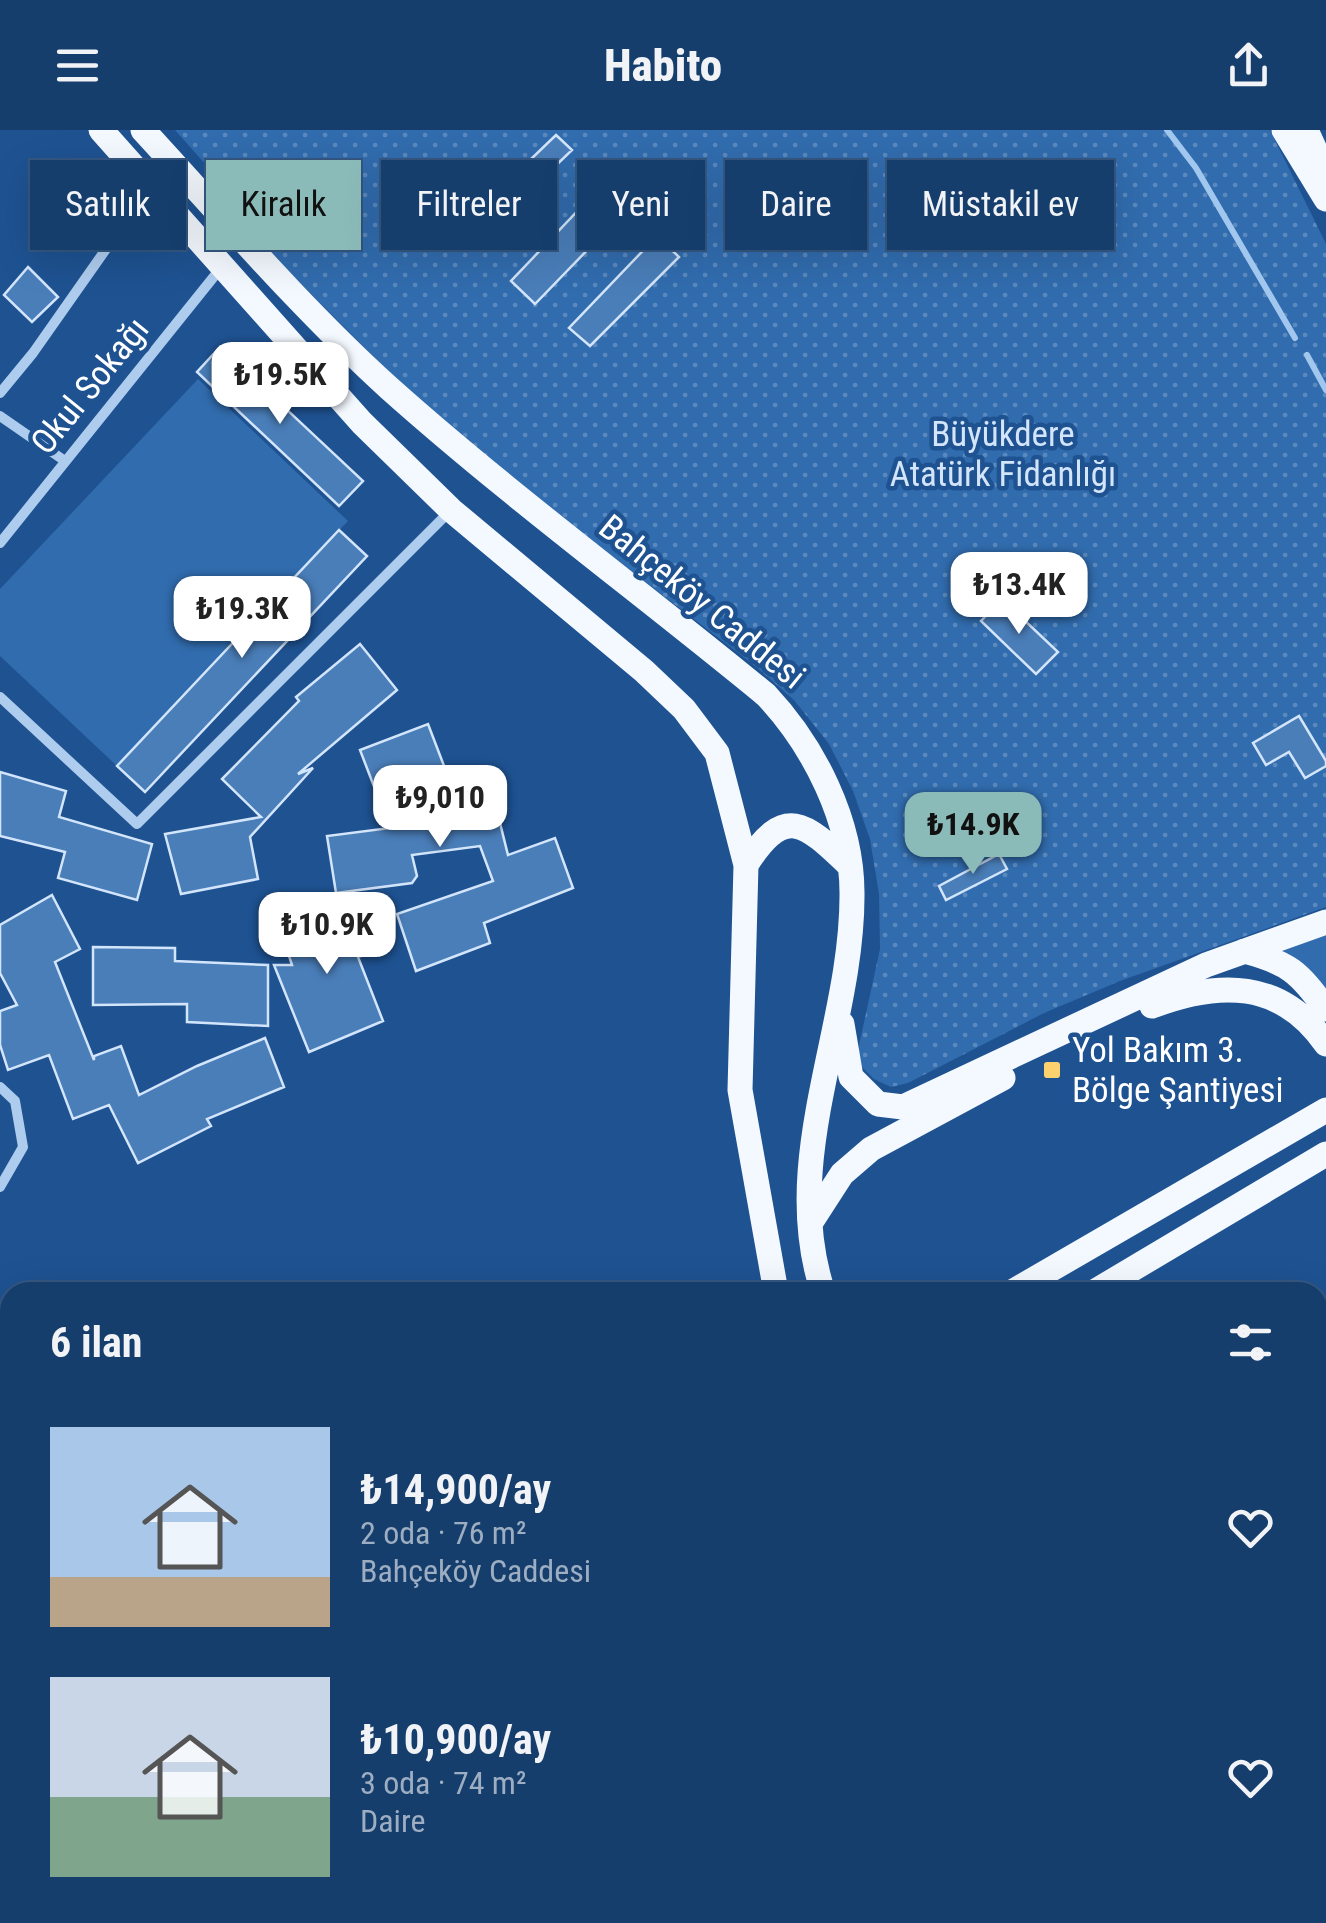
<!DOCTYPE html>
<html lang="tr">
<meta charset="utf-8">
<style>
:root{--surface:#163e6d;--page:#1f4572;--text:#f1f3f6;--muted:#9eaec2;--line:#355780;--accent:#8bbbb9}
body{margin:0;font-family:"Roboto Condensed",sans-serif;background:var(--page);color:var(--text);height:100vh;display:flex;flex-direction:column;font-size:38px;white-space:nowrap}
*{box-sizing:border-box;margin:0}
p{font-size:32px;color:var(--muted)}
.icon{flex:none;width:55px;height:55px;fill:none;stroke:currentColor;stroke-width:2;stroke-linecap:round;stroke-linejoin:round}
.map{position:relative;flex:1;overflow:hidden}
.panel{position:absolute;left:0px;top:1152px;width:1328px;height:642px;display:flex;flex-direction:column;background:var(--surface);border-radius:30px 30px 0 0;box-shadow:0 10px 40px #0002,0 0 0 2px var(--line)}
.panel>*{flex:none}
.hud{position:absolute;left:30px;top:30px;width:1268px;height:90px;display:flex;gap:20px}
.price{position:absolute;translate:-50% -85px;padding:0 22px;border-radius:20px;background:#fff;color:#222;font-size:32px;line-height:65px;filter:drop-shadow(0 2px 5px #0008)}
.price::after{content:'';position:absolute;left:50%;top:60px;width:30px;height:22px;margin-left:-15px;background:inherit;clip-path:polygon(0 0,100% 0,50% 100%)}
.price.active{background:var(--accent);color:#111}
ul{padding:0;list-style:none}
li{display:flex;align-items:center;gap:30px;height:250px;padding:0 50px}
li span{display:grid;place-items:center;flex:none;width:280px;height:200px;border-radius:0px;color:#555}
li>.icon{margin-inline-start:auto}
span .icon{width:120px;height:120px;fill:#fffc;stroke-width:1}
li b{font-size:42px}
h2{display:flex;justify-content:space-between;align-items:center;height:120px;padding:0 50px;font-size:42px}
.chip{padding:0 35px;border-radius:0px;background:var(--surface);box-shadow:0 10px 40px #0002,0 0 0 2px var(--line);font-size:35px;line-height:90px}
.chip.active{background:var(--accent);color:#111}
header{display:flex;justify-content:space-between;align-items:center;height:130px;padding:0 50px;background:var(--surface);font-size:45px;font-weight:800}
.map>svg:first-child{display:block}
.green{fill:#316cae}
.garden{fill:url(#garden-dots)}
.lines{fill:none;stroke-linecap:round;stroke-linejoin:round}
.stream{stroke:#a1c7ef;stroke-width:6}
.building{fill:#4a7eb9;stroke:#d3e5fa;stroke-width:2.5}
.primary-tunnel{stroke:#406ca2;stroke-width:25;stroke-dasharray:25 12;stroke-linecap:butt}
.street{stroke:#aeccee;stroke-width:10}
.primary{stroke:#f4f9ff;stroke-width:25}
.poi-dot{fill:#fdd16d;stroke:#1e5291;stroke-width:4}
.labels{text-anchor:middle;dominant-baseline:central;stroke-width:9;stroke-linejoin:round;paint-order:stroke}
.street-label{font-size:35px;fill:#fff;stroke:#1e5291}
.park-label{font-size:35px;fill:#d3e5fa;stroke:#1e5291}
.poi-label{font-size:35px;fill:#fff;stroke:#1e5291;text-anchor:start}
</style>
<header><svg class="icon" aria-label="menu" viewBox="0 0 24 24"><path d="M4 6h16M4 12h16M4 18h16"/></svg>Habito<svg class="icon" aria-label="share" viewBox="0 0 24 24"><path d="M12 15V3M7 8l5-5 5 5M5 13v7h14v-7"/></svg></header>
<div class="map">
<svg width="1326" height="1793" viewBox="0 0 1326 1793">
<defs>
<pattern id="garden-dots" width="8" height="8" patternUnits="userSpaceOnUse" patternTransform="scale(2.5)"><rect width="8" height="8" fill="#316cae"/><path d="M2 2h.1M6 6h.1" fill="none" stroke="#5a89be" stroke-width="1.8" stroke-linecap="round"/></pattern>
</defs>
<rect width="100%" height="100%" fill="#1e5291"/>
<path class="green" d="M198,249l150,142 -231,245 -117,-110v-67z
M1326,799v82l-53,-63z"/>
<path class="garden" d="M175,0h1095l56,114v663l-206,74 -76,32 -136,70 -17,4 -17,-8 -12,-12 -4,-17 22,-101 -1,-55 -9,-55 -17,-48 -24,-47 -35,-44 -40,-35 -249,-190 -116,-103 -128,-128 -13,-32z"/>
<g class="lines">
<path class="stream" d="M1167,0l29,38 99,170
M1307,225l19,35"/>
</g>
<path class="building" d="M556,5l16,15 -26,25 -16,-15z
M605,52l25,24 -95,98 -24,-23z
M657,106l22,21 -89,89 -21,-18z
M28,137l30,30 -26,25 -28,-27z
M220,217l143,134 -24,25 -142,-134z
M339,400l28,26 -222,236 -28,-26z
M1002,469l56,53 -22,22 -55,-53z
M360,514l37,46 -99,84 15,-6 -63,69 8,42 -77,15 -16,-60 96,-17 -39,-38 77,-78 -3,-4z
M1299,586l27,45v5l-21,12 -16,-26 -23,13 -13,-22z
M428,594l26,68 37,-5 17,68 47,-17 18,50 -89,35 6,20 -74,28 -19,-57 96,-33 -13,-35 -68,9 5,21 -5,7 -76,10 -9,-57 63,-8 -30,-78z
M0,642l66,19 -7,26 93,27 -15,56 -79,-22 7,-26 -65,-16z
M999,724l8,15 -61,31 -7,-14z
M52,765l28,54 -25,13 39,98v-4l27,-10 18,49 58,-29 68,-28 19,49 -77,32 4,7 -73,37 -29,-58 -36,14 -24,-64 -41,15 -8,-25v-34l17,-6 -17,-32v-48z
M347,772l17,53 -6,2 25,64 -74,31 -35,-87h18l-13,-40z
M93,817l82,1v13l93,4v61l-81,-4v-18l-94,1z"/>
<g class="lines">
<path class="primary-tunnel" d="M0,1700l10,-4
M7,1793l16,-8"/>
<path class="street" d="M0,263l33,-40 118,-168
M0,286l65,45
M0,413l220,-274
M0,567l137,127 312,-312
M0,957l15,14 8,46 -23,40
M1318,1232l8,-3
M1318,1346l8,-1
M1318,1411l8,54
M1318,1663l8,-1
M387,1785l5,8
M515,1785l5,8
M638,1785l4,8
M769,1785l5,8
M884,1785l5,8
M1263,1785l1,8
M277,1789l3,4
M578,1793l14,-8"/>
<path class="primary" d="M101,0l261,293 89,87 193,161 40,38 33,44 29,112 -6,225 36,202
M143,0c80,87 158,178 246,258 121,108 252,204 377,307 48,51 86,126 86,198 1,134 -73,266 -29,399
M1284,0l42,69
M1306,0l20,44
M746,735c39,-62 59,-42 104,1
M1244,821c46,12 54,21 82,58
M1152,876c66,-25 129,-27 174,38
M842,894l9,53 27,27 25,3 303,-142 120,-43
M811,1092l31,-48 29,-25 132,-71
M1012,1162l314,-182
M1094,1162l232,-138
M980,1785l2,8"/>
</g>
<rect class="poi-dot" x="1042" y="930" width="20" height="20" rx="5"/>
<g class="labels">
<g class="street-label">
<text transform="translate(90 256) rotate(-51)">Okul Sokağı</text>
<text transform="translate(702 472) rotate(39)">Bahçeköy Caddesi</text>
</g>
<g class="park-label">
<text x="1003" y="304">Büyükdere<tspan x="1003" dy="40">Atatürk Fidanlığı</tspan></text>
</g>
<g class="poi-label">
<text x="1072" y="920">Yol Bakım 3.<tspan x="1072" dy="40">Bölge Şantiyesi</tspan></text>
</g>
</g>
</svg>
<b class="price" style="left:280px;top:297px">₺19.5K</b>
<b class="price" style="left:1019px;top:507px">₺13.4K</b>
<b class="price" style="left:242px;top:531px">₺19.3K</b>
<b class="price" style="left:440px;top:720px">₺9,010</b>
<b class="price active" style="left:973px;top:747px">₺14.9K</b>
<b class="price" style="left:327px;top:847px">₺10.9K</b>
<div class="hud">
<a class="chip">Satılık</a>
<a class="chip active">Kiralık</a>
<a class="chip">Filtreler</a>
<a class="chip">Yeni</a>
<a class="chip">Daire</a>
<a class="chip">Müstakil ev</a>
</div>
<section class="panel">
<h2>6 ilan<svg class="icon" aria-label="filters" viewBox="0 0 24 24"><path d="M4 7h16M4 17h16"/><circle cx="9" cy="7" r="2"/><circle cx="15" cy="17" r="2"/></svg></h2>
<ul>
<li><span style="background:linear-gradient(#a9c7e8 75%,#b9a48a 0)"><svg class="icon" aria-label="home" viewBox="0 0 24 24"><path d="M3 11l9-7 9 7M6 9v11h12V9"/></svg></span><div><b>₺14,900/ay</b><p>2 oda · 76 m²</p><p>Bahçeköy Caddesi</p></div><svg class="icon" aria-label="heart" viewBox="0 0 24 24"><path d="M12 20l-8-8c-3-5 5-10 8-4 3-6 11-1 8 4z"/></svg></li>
<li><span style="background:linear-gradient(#c9d6e8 60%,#7fa58c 0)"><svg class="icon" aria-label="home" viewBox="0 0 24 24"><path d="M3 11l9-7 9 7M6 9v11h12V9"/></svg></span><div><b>₺10,900/ay</b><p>3 oda · 74 m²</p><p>Daire</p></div><svg class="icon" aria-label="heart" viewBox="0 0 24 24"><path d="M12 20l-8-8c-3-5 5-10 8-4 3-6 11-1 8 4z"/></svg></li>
</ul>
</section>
</div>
